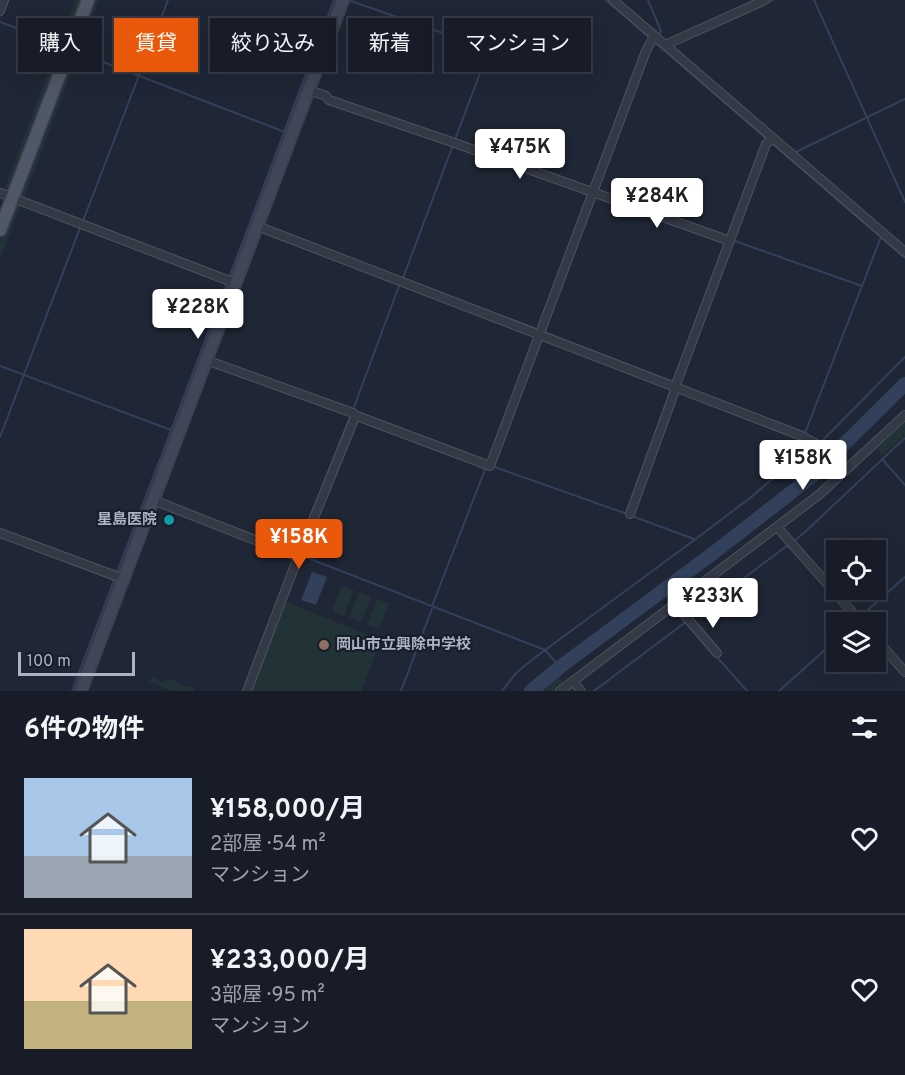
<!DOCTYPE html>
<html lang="ja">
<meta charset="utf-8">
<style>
:root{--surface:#171c28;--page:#202530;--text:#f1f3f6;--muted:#9ea1a8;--line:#363a45;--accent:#ea580c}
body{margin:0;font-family:Overpass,"Noto Sans JP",sans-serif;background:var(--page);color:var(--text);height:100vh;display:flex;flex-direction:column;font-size:22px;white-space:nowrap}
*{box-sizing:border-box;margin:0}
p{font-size:20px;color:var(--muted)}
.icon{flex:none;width:33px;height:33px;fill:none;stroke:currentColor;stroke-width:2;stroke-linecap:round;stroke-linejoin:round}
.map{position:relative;height:691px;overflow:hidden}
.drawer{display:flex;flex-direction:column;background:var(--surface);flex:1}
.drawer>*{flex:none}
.banner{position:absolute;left:18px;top:18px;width:600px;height:54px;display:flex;gap:12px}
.buttons{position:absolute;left:826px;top:540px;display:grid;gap:12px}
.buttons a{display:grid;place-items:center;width:60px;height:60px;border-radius:0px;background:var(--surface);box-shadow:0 6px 24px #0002,0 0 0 2px var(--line);font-size:30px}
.scale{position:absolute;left:18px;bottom:15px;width:117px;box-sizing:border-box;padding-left:6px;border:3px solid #adb3c2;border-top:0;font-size:16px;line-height:21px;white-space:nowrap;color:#adb3c2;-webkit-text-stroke:4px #181e2a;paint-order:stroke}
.price{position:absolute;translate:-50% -51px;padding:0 14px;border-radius:6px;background:#fff;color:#222;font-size:20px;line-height:39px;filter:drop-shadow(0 2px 3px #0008)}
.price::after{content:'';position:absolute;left:50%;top:36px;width:18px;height:14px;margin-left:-9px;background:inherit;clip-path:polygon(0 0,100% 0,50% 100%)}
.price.selected{background:var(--accent);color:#fff}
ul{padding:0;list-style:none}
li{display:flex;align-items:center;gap:18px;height:150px;padding:0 24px}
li+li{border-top:2px solid var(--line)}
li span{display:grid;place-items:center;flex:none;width:168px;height:120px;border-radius:0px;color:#555}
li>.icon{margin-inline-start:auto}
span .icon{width:72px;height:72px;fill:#fffc;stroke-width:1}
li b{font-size:26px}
h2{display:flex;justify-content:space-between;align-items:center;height:72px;padding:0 24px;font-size:26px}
.pill{padding:0 21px;border-radius:0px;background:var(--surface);box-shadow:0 6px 24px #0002,0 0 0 2px var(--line);font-size:21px;line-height:54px}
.pill.selected{background:var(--accent);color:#fff}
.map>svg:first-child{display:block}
.green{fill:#223337}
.water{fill:#33405c}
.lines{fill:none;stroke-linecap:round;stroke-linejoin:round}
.stream{stroke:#33405c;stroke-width:2}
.river{stroke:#33405c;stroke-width:14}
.street-casing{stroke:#4d5360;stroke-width:10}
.secondary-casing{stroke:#3c424f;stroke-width:14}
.primary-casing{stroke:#3c424f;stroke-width:15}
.street{stroke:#333945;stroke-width:8}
.secondary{stroke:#414758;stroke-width:10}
.primary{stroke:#505766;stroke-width:12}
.culture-dot{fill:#0f9aa8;stroke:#181e2a;stroke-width:2}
.education-dot{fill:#8d6e63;stroke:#181e2a;stroke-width:2}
.labels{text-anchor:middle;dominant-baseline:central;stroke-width:4.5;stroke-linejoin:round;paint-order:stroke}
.poi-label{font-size:15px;font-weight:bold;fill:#adb3c2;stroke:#181e2a;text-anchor:end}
</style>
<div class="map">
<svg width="905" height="691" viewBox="0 0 905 691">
<rect width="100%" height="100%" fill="#1f2635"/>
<path class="green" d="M75,0h7l-71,187 -5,4 -2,-1 54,-144 6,1 -5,-4z
M92,0h7l-19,51 -6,-2 -1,3 5,3 -54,143 -5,-3z
M16,202l5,2 -21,55v-18z
M905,422v14l-22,19 -6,-6z
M342,586l12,4 -10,26 -12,-5z
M359,592l12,5 -10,25 -12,-4z
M377,599l12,5 -10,25 -12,-4z
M286,602l95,38 -20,51h-109z
M557,673l7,10 -10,8h-19z
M154,677l8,6c6,-5 9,-4 16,-2l1,3 6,3 6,-1 3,2v3h-23l-21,-9v-3z"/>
<path class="water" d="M312,572l15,5 -11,28 -15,-5z"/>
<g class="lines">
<path class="stream" d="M348,0l141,49 -86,229
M606,0l299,258
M648,0l13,31 -2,4
M814,0l91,202
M766,3l7,-3
M0,22l56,21
M80,53l205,79
M796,152l109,-53
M83,221l85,-221
M732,240l130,46
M229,278l105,-278
M413,282l123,47
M543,332l130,50 1,-2
M0,366l171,64
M679,384l36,15
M353,410l47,-127
M760,416l45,17 16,9 13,12
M805,433l76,-196
M0,437l80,-209
M821,442l84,-85
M882,459l23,26
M492,466l135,48v-1
M321,490l29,-73
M632,516l62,23
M793,542l13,-11 99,-93
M788,545l11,13
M41,552l73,28
M305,557l240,93 15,17
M432,606l54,-139
M860,617l45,-40
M716,656l31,35
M72,691l155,-408
M401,691l32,-85
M502,691l14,-18 17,-14 160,-118 57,-43 61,-52
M594,691l194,-146
M779,691l58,-52"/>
<path class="river" d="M531,691l29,-24 152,-113 107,-83 15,-17 71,-70"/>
<g class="street-casing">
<path id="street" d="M613,0l292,252
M0,11l4,-11
M665,45l100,-45
M309,90l17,6 3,4 123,42 278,99
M0,193l235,90
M257,226l545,210 16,9 25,27
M206,360l147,53 2,4 2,-1 133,50 156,-415 8,-15
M153,500l145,57 57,-140
M630,514l44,-121 3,-11 89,-238 7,-6
M777,527l84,95
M0,533l124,46
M675,604l42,49
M876,639l29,33
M573,681l8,10
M247,691l51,-134
M560,691l260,-197 85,-79"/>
</g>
<g class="secondary-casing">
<path id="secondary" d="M81,691l262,-691"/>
</g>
<g class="primary-casing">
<path id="primary" d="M0,230l88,-230"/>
</g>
<use href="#street" class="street"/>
<use href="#secondary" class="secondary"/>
<use href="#primary" class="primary"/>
</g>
<circle class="culture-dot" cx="169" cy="520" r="6"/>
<circle class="education-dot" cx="324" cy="645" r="6"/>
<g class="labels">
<g class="poi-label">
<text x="157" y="520">星島医院</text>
<text x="336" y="645" text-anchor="start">岡山市立興除中学校</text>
</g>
</g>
</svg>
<div class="buttons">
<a><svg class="icon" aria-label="locate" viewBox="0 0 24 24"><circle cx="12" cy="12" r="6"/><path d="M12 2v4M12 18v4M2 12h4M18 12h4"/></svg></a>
<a><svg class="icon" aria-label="layers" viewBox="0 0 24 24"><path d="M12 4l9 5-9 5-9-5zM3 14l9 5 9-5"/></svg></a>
</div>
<div class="scale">100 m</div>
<b class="price" style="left:520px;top:180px">¥475K</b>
<b class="price" style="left:657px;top:229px">¥284K</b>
<b class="price" style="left:198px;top:340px">¥228K</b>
<b class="price" style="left:803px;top:491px">¥158K</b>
<b class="price selected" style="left:299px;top:570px">¥158K</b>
<b class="price" style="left:713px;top:629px">¥233K</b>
<div class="banner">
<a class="pill">購入</a>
<a class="pill selected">賃貸</a>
<a class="pill">絞り込み</a>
<a class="pill">新着</a>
<a class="pill">マンション</a>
</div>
</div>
<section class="drawer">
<h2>6件の物件<svg class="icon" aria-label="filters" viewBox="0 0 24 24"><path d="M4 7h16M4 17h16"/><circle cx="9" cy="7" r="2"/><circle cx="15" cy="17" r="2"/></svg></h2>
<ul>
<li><span style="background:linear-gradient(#a9c7e8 65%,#9aa5b1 0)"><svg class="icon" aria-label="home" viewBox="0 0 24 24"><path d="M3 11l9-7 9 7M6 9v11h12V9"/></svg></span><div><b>¥158,000/月</b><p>2部屋 · 54 m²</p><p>マンション</p></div><svg class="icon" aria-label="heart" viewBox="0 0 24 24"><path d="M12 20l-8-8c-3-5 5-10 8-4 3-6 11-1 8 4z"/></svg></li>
<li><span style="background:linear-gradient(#ffd9b3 60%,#c2b280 0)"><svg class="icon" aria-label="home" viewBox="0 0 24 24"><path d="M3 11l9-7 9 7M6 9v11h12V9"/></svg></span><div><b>¥233,000/月</b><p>3部屋 · 95 m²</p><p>マンション</p></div><svg class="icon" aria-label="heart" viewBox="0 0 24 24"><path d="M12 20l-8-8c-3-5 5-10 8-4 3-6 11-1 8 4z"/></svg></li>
</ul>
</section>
